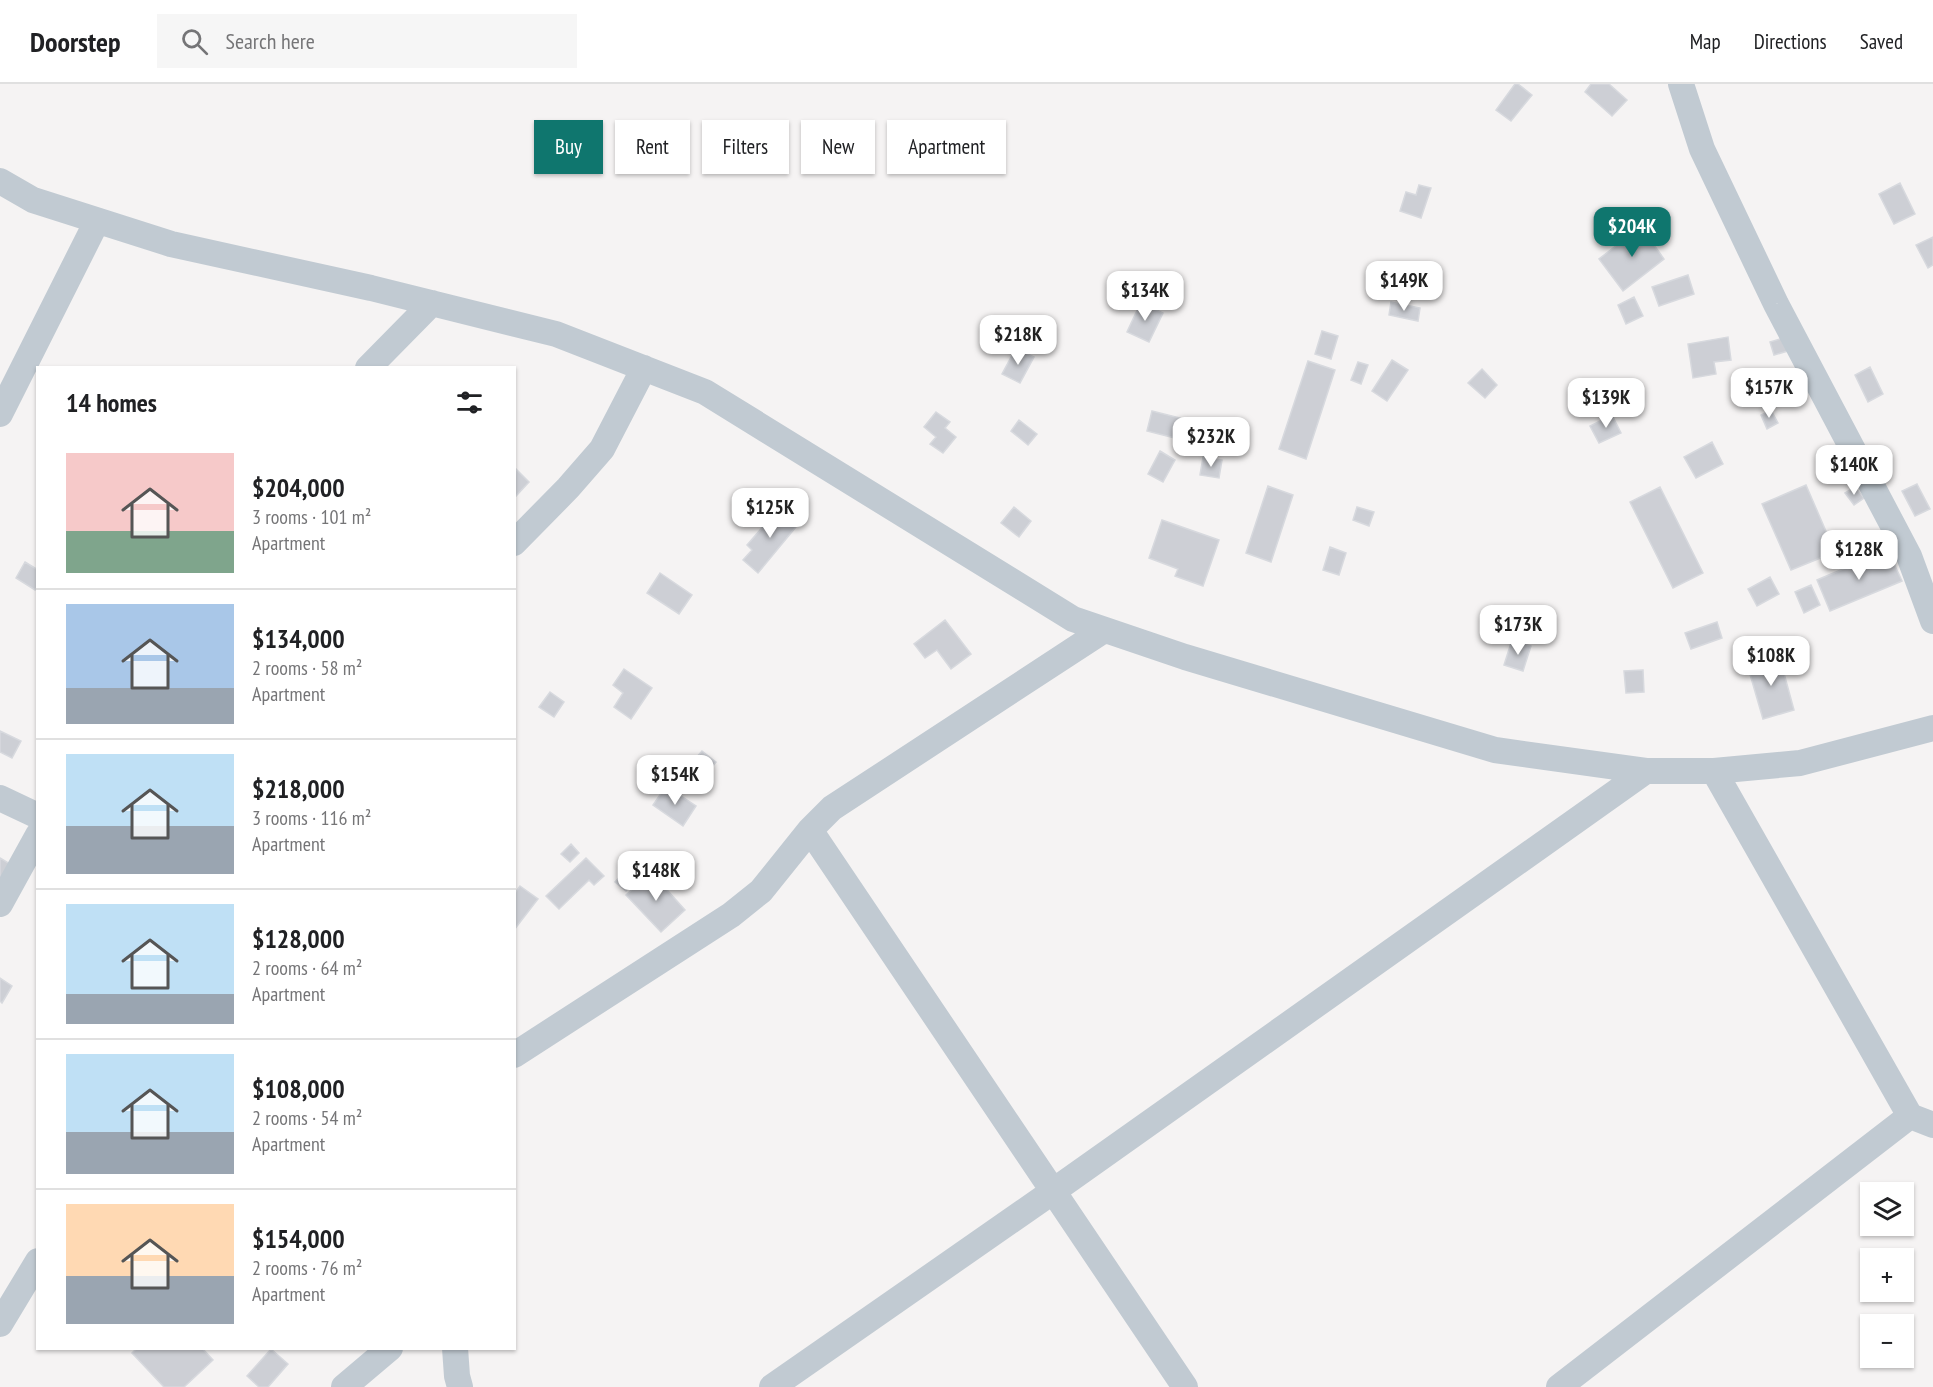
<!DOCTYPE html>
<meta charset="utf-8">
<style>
:root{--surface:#fff;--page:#f6f6f6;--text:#202124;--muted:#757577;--line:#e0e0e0;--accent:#0f766e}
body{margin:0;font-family:"PT Sans Narrow",sans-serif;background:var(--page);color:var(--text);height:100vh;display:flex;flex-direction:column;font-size:22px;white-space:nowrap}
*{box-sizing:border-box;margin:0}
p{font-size:20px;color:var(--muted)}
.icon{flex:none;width:33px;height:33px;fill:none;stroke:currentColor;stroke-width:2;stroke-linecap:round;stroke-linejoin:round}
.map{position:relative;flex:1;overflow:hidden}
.drawer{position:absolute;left:36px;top:282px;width:480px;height:984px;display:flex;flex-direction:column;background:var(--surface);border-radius:0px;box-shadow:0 2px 4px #0004}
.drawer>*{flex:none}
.hud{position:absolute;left:534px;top:36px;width:570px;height:54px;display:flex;gap:12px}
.tools{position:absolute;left:1860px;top:1098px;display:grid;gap:12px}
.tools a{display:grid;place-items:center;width:54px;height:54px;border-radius:0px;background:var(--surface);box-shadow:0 2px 4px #0004;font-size:30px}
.price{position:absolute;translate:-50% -51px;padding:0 14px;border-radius:12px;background:#fff;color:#222;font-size:20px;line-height:39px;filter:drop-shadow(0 2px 3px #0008)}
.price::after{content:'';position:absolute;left:50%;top:36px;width:18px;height:14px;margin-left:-9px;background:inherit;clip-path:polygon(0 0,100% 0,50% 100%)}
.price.current{background:var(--accent);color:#fff}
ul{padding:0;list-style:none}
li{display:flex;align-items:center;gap:18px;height:150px;padding:0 30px}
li+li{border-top:2px solid var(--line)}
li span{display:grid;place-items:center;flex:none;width:168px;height:120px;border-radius:0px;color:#555}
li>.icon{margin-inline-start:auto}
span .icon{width:72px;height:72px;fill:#fffc;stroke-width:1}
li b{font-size:26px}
h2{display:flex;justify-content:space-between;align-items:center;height:72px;padding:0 30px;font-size:26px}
.pill{padding:0 21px;border-radius:0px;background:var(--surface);box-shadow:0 2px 4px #0004;font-size:21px;line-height:54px}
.pill.current{background:var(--accent);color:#fff}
header{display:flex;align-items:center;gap:36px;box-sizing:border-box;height:84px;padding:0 30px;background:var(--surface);border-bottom:2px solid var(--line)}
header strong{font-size:28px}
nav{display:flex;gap:33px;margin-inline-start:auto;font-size:21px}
.search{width:420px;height:54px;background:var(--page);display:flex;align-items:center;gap:15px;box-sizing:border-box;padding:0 21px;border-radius:0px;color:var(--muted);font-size:22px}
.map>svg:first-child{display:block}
.building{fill:#cdcfd5;stroke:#d7d9de;stroke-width:1.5}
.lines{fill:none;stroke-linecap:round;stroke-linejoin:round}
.minor{stroke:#c1cad2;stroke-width:26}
</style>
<header>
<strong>Doorstep</strong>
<div class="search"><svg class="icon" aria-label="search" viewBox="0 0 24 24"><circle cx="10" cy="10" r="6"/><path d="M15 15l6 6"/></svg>Search here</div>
<nav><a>Map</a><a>Directions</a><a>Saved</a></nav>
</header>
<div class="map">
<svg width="1933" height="1303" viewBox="0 0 1933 1303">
<rect width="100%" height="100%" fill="#f5f3f3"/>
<path class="building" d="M1515,0h3l14,11 -21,26 -15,-11z
M1591,0h18l18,16 -15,16 -27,-24z
M1900,99l15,31 -21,10 -15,-30z
M1419,101l12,3 -10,30 -21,-7 6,-19 10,3z
M1640,143l4,6 6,-4 9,12 -5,4 10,14 -41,32 -24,-32z
M1933,153v28l-5,3 -12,-23z
M1688,191l6,19 -35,12 -7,-19z
M1634,213l9,19 -17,8 -8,-19z
M1141,218l22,11 -14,29 -22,-10z
M1391,218l29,6 -2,13 -29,-6z
M1322,247l16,5 -7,23 -16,-5z
M1728,253l3,23 -17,2 2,12 -23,4 -5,-34z
M1783,254l5,13 -14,4 -4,-13z
M1016,264l18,9 -14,26 -18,-9z
M1392,276l16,10 -21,31 -15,-10z
M1308,277l27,9 -29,89 -27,-10z
M1358,278l10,3 -7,19 -10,-4z
M1870,283l13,27 -15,8 -13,-27z
M1482,285l15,16 -12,13 -17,-15z
M1771,326l7,13 -11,6 -6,-14z
M1152,327l28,7 -5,20 -28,-7z
M936,328l14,10 -5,6 11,9 -13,16 -13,-9 6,-7 -12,-10z
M1612,331l9,18 -22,10 -9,-17z
M1019,336l18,14 -9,11 -17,-14z
M1712,358l11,22 -27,14 -12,-21z
M1160,367l15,9 -12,22 -15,-8z
M1203,373l19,3 -3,18 -19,-3z
M516,385l13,13 -13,14 -2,-1z
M1917,400l13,25 -15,7 -13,-25z
M1806,401l29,67 -44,18 -29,-66z
M1268,402l25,9 -22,67 -25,-9z
M1660,403l43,86 -30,15 -43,-86z
M1855,403l9,11 -10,7 -9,-12z
M781,422l19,16 -42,51 -15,-13 9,-10 -5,-5z
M1014,423l17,14 -12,16 -18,-14z
M1357,423l17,5 -5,14 -16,-6z
M1162,436l57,20 -16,46 -28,-10 3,-7 -29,-11z
M1330,463l16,6 -7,22 -16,-5z
M1888,466l14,31 -72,30 -13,-31z
M25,478l13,8v16l-3,4 -19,-12z
M660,489l32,22 -13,19 -32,-21z
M1770,493l9,17 -22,12 -9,-17z
M1811,501l9,20 -16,8 -9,-21z
M945,536l26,34 -20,15 -14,-19 -12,8 -11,-14z
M1717,538l5,16 -31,11 -6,-16z
M1512,556l19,6 -8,25 -19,-6z
M1779,571l15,55 -31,9 -16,-55z
M624,585l28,19 -21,31 -17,-12 9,-14 -10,-8z
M1643,586l1,22 -18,1 -2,-22z
M550,608l14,10 -10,15 -15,-10z
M0,647l21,10 -9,17 -12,-6z
M702,667l14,11 -19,24 -15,-12z
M666,702l30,20 -13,20 -30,-21z
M571,760l8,9 -9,9 -9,-8z
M0,774l10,6 -10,17z
M586,774l18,18 -10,9 -5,-5 -30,29 -13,-13z
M630,781l10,9 -14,17 -11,-9z
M651,788l34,38 -24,22 -35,-37z
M520,802l18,13 -24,31v-36z
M0,894l12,8 -10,17 -2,-2z
M137,1264h65l11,12 -29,27h-20l-32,-34z
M271,1265l17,15 -20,23h-9l-12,-11z"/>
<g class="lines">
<path class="minor" d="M1681,0l21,65 74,155 133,252 24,65
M0,97l33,19 138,44 200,44 185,46 149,58 368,227 112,38 310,93 151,21h68l86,-8 133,-35
M368,284l64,-65
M0,330l97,-193
M514,459l54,-55 34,-39 42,-81
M1714,687l196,345 23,9
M0,714l38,18
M810,746l375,557
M0,820l38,-69
M514,971l217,-140 30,-24 49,-61 22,-22 272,-178
M0,1240l38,-63
M455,1264l2,28 3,11
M344,1303l46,-39
M772,1303l280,-195 594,-421
M1559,1303l351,-271"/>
</g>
</svg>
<div class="tools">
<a><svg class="icon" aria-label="layers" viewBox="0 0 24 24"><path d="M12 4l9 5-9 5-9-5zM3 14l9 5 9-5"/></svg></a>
<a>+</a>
<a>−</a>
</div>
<b class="price current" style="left:1632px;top:174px">$204K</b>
<b class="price" style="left:1404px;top:228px">$149K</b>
<b class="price" style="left:1145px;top:238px">$134K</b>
<b class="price" style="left:1018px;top:282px">$218K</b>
<b class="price" style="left:1769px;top:335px">$157K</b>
<b class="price" style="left:1606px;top:345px">$139K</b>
<b class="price" style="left:1211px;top:384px">$232K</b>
<b class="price" style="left:1854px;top:412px">$140K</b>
<b class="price" style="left:770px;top:455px">$125K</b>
<b class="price" style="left:1859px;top:497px">$128K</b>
<b class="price" style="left:1518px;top:572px">$173K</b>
<b class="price" style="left:1771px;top:603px">$108K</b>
<b class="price" style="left:675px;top:722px">$154K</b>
<b class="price" style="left:656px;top:818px">$148K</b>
<div class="hud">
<a class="pill current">Buy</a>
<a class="pill">Rent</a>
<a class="pill">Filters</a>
<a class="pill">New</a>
<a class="pill">Apartment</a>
</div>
<section class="drawer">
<h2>14 homes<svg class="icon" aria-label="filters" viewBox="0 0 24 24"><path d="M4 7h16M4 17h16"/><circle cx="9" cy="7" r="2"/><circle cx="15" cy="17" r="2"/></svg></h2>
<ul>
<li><span style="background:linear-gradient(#f6c9c9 65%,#7fa58c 0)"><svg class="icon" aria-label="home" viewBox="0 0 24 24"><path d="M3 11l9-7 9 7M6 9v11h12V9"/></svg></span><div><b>$204,000</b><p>3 rooms · 101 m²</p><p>Apartment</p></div></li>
<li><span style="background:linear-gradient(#a9c7e8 70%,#9aa5b1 0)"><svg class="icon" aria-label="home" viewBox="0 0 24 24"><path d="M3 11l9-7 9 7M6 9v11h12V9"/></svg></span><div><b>$134,000</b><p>2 rooms · 58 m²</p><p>Apartment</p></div></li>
<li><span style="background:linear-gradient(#bfe0f5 60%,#9aa5b1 0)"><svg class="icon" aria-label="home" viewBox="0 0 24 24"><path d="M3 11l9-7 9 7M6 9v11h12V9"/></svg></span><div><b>$218,000</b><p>3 rooms · 116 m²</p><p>Apartment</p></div></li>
<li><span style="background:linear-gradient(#bfe0f5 75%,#9aa5b1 0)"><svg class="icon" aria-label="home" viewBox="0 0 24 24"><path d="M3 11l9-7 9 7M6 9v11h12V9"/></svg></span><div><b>$128,000</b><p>2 rooms · 64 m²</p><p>Apartment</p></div></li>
<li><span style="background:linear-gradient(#bfe0f5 65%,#9aa5b1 0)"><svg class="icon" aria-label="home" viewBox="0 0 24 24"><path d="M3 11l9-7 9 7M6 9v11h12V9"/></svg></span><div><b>$108,000</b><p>2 rooms · 54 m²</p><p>Apartment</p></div></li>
<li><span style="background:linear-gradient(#ffd9b3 60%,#9aa5b1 0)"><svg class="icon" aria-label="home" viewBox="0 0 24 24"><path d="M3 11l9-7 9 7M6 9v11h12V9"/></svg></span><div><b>$154,000</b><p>2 rooms · 76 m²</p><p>Apartment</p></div></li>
</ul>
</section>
</div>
